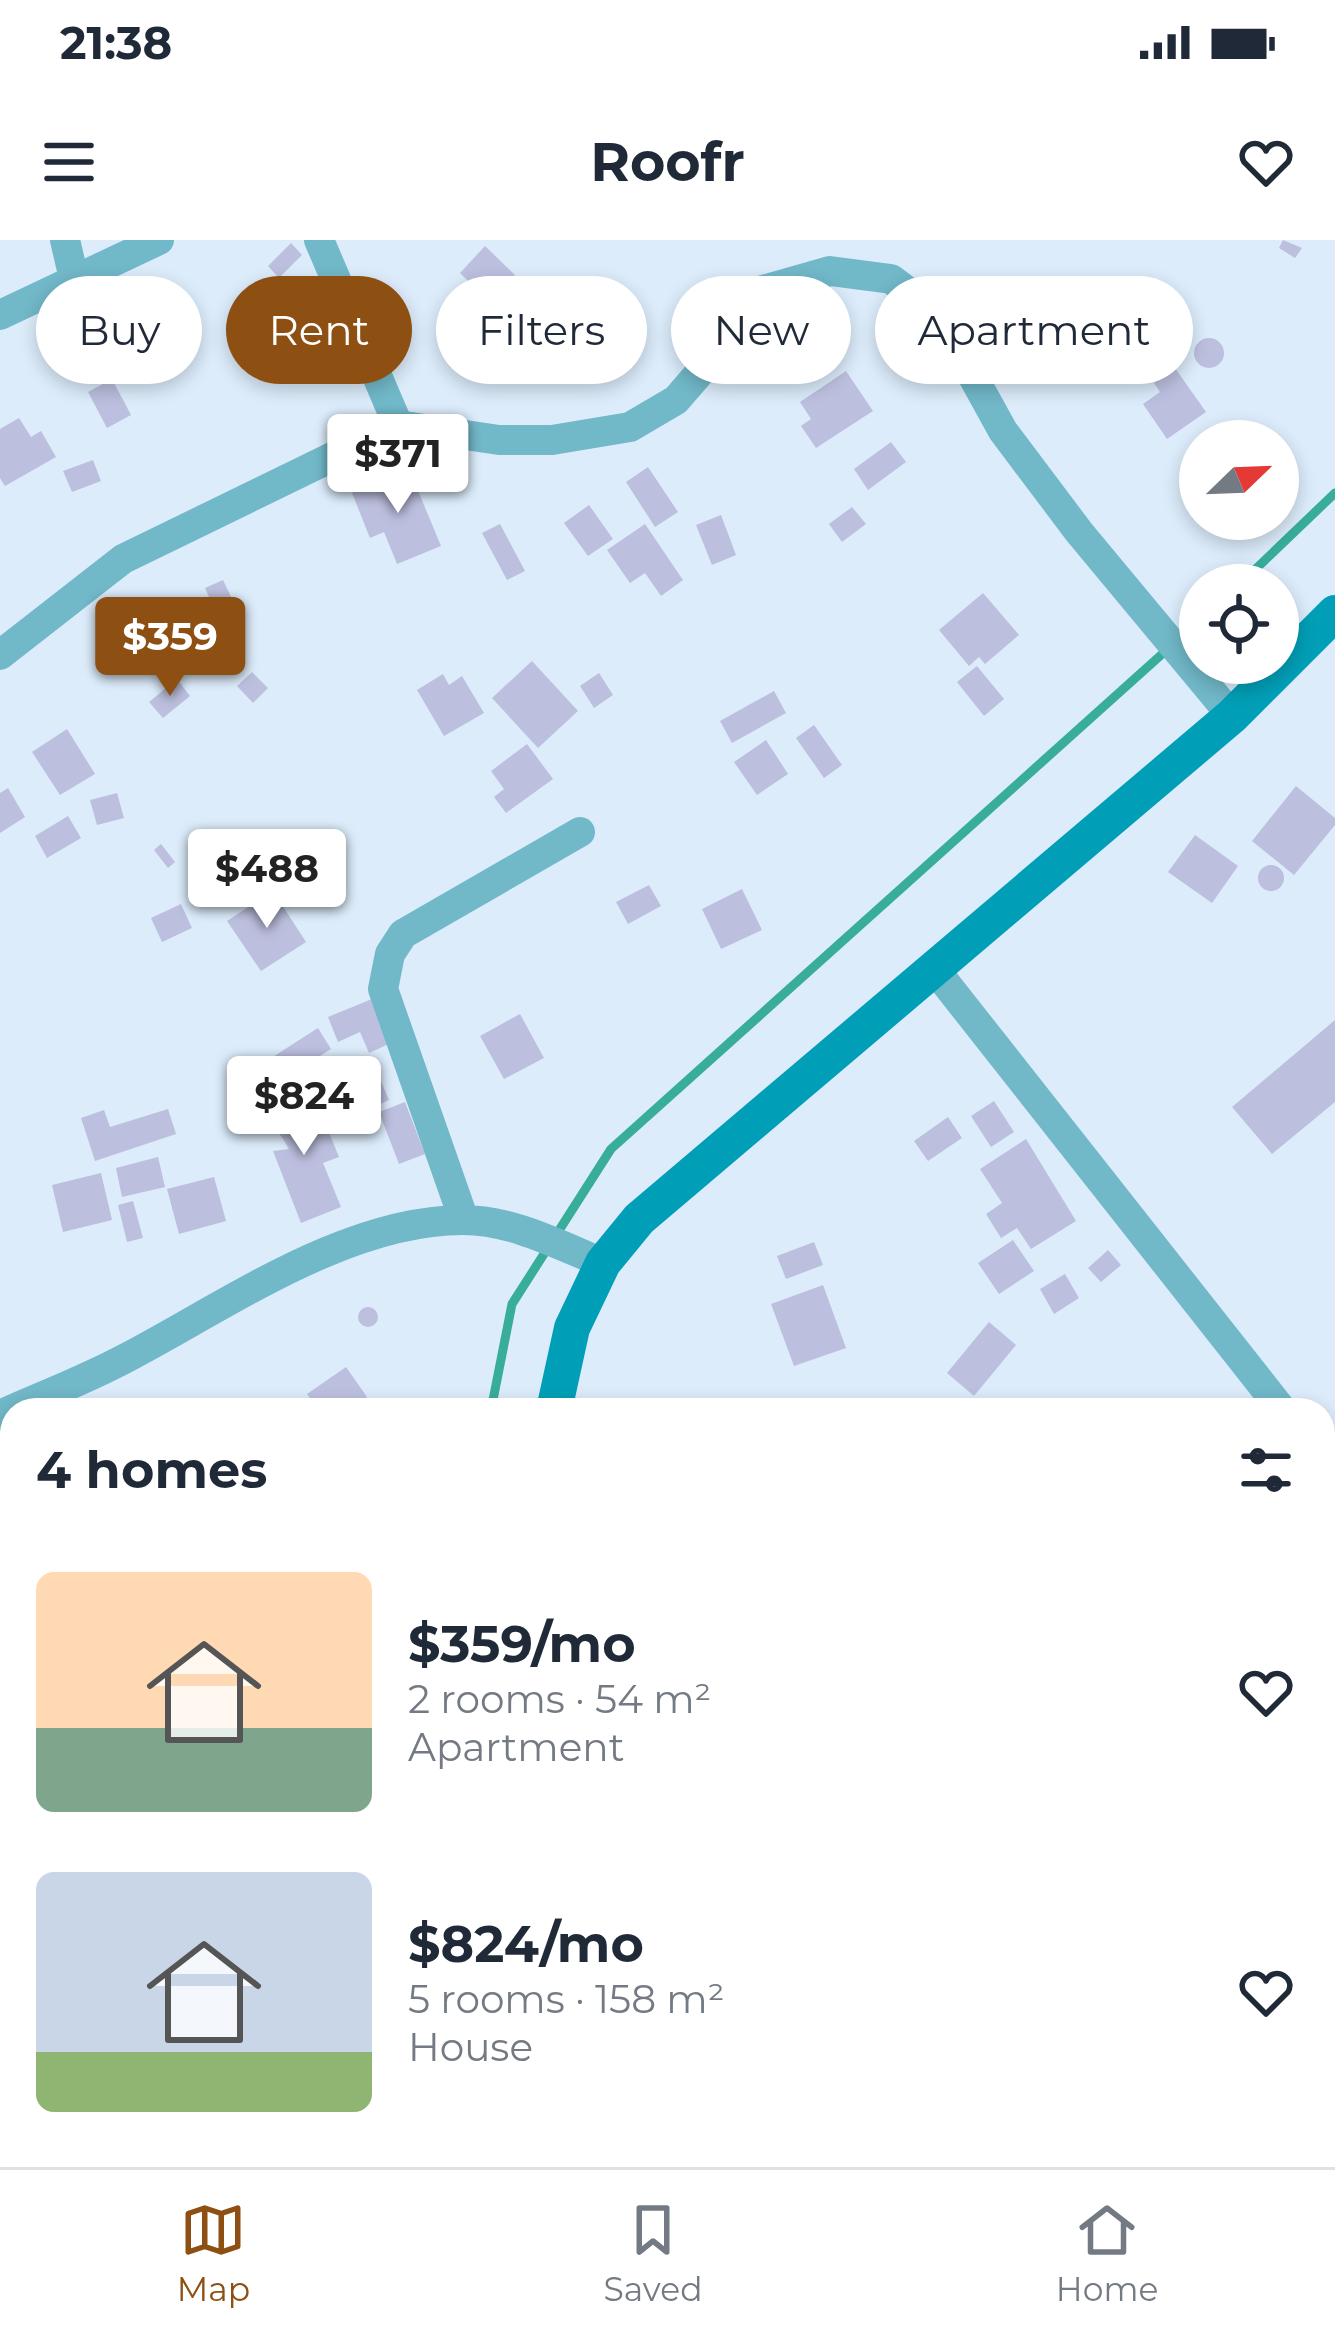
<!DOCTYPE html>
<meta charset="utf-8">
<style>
:root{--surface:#fff;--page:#f2f2f3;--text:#1f2937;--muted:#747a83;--line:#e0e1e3;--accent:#8d4f12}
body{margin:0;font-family:Montserrat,sans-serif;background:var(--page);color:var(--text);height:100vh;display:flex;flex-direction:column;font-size:45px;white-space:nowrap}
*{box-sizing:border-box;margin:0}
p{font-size:39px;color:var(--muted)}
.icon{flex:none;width:66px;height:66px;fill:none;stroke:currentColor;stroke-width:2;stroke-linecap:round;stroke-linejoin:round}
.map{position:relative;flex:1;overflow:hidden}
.side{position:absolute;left:0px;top:1158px;width:1335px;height:771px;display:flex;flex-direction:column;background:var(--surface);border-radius:36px 36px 0 0;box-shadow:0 6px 18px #0003}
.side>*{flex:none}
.top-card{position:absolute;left:36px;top:36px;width:1263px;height:108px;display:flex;gap:24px}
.needle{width:78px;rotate:67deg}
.buttons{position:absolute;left:1179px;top:180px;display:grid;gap:24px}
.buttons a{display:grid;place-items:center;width:120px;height:120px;border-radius:50%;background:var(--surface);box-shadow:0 6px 18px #0003;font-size:60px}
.price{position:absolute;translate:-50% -102px;padding:0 27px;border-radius:12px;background:#fff;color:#222;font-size:39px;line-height:78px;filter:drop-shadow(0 3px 6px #0008)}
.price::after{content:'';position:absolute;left:50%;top:72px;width:36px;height:27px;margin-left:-18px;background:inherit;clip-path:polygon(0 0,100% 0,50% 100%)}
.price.on{background:var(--accent);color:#fff}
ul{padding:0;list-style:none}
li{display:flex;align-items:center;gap:36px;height:300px;padding:0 36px}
li span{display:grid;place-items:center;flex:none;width:336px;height:240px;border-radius:18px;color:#555}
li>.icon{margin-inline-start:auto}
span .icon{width:144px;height:144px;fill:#fffc;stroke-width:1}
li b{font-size:51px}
h2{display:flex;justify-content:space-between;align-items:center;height:144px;padding:0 36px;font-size:51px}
.tag{padding:0 42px;border-radius:54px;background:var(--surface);box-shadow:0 6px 18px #0003;font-size:42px;line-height:108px}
.tag.on{background:var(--accent);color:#fff}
.status{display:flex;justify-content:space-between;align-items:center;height:84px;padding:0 60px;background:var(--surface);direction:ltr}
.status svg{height:33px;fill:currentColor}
header{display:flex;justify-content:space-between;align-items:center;height:156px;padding:0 36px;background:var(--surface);font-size:54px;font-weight:700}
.dock{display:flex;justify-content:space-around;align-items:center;height:168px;border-top:3px solid var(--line);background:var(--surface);font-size:33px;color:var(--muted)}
.dock a{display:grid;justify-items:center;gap:6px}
.dock .on{color:var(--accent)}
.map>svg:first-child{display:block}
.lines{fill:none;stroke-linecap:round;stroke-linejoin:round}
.stream{stroke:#38ad99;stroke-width:9}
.building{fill:#bcbfde}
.street{stroke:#71b8c9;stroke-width:30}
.secondary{stroke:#009fb7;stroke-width:36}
</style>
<div class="status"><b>21:38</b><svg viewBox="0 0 49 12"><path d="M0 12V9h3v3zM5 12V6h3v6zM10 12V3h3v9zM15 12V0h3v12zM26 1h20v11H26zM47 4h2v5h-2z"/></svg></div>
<header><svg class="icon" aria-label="menu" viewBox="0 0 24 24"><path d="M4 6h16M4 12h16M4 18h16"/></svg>Roofr<svg class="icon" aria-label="heart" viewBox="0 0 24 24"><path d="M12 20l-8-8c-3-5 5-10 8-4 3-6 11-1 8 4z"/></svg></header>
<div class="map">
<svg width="1335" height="1927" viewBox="0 0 1335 1927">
<rect width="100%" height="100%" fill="#dcecfb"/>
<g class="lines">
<path class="stream" d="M1239,345l96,-92
M491,1170l21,-106 99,-155 589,-529
M374,1927v-10"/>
</g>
<path class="building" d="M1283,0l19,8 -7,10 -16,-10z
M291,3l11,12 -23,23 -11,-12z
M485,6l30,29 -26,27 -29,-29z
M1194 113a15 15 0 1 1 30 0a15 15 0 1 1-30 0Z
M1175,128l31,44 -39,27 -24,-35 17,-12 -6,-9z
M846,131l27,40 -57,37 -15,-22 10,-7 -11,-17z
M112,139l19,36 -24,13 -19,-36z
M19,178l12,19 10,-6 15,26 -51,29 -5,-8v-49z
M891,202l15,20 -38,28 -14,-21z
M93,220l8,21 -29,11 -9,-21z
M648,227l30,45 -23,15 -29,-45z
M409,229l32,77 -44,18 -13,-32 -14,6 -18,-45z
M589,265l24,34 -25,17 -24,-33z
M852,267l14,17 -24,18 -13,-18z
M721,275l15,40 -24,10 -16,-40z
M500,284l25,47 -18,9 -25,-47z
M645,284l38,56 -22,16 -16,-23 -15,10 -23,-33z
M223,340l14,29 -19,8 -13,-29z
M983,353l36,42 -34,29 -6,-7 -10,9 -30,-36z
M166,387l17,25 -20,14 -17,-25z
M532,421l46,50 -40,37 -46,-50z
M977,426l27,33 -20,17 -27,-34z
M252,432l16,16 -15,15 -16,-17z
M599,433l14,22 -19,13 -14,-22z
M443,434l6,11 13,-9 22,37 -40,23 -27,-46z
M177,439l13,17 -27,22 -14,-16z
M774,451l12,22 -54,30 -12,-22z
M814,485l28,40 -18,13 -28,-40z
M67,489l28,45 -35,21 -28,-43z
M766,500l22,34 -31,21 -23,-33z
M527,504l26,35 -47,34 -12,-16 10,-8 -13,-18z
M1296,546l39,32v7l-41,50 -42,-34z
M8,548l17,29 -25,16v-40z
M117,553l7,25 -27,7 -7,-25z
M68,576l13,22 -34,20 -12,-22z
M1195,595l43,31 -26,37 -44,-31z
M161,604l14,18 -7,6 -14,-18z
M1258 638a13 13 0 1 1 26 0a13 13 0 1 1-26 0Z
M649,645l12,21 -33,18 -12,-22z
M742,649l20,41 -41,19 -19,-40z
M273,651l33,51 -45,29 -34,-50z
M181,664l11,24 -30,14 -11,-24z
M372,759l19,44 -22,10 -9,-21 -22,10 -10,-25z
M520,774l24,44 -40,21 -24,-43z
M1335,780v82l-63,52 -40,-47z
M318,788l13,21 -49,31 -14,-20z
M371,818l18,42 -34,16 -19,-42z
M304,847l11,17 -16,10 13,21 16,-5 11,27 -16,6 18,44 -40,16 -28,-72 16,-2 -24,-39z
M994,861l20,31 -23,15 -20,-31z
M405,862l20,52 -26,10 -20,-52z
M168,869l8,25 -81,27 -14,-43 23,-8 6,17z
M948,877l14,21 -34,23 -14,-20z
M1026,899l50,82 -45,28 -14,-21 -16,10 -15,-24 16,-11 -22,-34z
M158,917l7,30 -43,10 -6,-29z
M101,933l11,47 -49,12 -11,-47z
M214,937l12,44 -47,13 -12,-45z
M133,961l10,37 -16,4 -9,-37z
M1013,1000l21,31 -35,23 -21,-31z
M814,1002l9,23 -37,14 -9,-23z
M1108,1010l13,15 -20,17 -13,-14z
M1065,1034l14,24 -25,16 -14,-25z
M823,1045l23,63 -52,18 -23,-62z
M358 1077a10 10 0 1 1 20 0a10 10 0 1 1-20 0Z
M989,1082l27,23 -42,51 -27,-23z
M346,1127l21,30 -18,13h-30l-12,-16z
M1323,1497l12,1v26l-12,1z
M12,1829v35l-12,7v-34z
M1335,1867v60h-23l-1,-10h12v-48z
M65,1917h35l-31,10z"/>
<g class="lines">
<path class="street" d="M65,0l10,43
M319,0l79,185
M0,75l159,-75
M0,415l123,-96 275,-134 101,15h53l78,-13 46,-27 32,-37 21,-46 34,-27 67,-19 61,8 48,36 64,116 76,101 153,184
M936,731l346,439
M464,980l-81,-231 7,-35 13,-20 177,-102
M0,1175c42,-19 85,-35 126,-57 101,-53 220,-138 337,-138 49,0 96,25 140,43
M1323,1222l12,15
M1323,1670l12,-9
M965,1917v10
M0,1925l3,2
M271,1927l13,-4 56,4
M583,1927l46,-10"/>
<path class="secondary" d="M554,1170l18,-82 31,-65 36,-44 593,-503 103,-103
M419,1927v-10"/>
</g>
</svg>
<div class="buttons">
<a><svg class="needle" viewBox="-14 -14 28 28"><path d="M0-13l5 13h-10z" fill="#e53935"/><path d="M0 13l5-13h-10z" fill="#747a83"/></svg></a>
<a><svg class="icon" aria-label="locate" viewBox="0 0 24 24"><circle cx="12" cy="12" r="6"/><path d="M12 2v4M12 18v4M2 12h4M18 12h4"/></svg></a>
</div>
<b class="price" style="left:398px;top:276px">$371</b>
<b class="price on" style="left:170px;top:459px">$359</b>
<b class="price" style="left:267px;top:691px">$488</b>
<b class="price" style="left:304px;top:918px">$824</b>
<div class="top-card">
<a class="tag">Buy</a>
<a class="tag on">Rent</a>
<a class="tag">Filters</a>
<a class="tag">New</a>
<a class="tag">Apartment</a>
</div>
<section class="side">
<h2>4 homes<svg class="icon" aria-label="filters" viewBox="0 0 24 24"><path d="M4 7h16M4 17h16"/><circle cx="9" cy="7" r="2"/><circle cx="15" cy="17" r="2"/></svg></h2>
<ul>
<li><span style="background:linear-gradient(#ffd9b3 65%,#7fa58c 0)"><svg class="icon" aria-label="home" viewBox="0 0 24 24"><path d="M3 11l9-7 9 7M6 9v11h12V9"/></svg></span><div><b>$359/mo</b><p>2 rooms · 54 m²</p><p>Apartment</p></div><svg class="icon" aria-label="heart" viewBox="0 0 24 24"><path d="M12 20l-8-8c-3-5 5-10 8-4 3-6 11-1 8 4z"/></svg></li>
<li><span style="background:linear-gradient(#c9d6e8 75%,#8fb573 0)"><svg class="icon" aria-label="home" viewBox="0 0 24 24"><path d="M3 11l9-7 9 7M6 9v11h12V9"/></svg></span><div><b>$824/mo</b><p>5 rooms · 158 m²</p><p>House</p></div><svg class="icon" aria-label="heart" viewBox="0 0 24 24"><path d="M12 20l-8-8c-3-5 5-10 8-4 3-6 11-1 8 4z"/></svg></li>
</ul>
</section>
</div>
<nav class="dock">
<a class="on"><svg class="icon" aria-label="map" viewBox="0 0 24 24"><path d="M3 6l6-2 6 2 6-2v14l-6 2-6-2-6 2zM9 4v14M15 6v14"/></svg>Map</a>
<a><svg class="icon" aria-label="saved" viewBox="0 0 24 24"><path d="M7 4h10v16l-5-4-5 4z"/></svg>Saved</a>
<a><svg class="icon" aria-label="home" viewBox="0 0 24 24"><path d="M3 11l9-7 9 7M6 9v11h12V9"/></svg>Home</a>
</nav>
